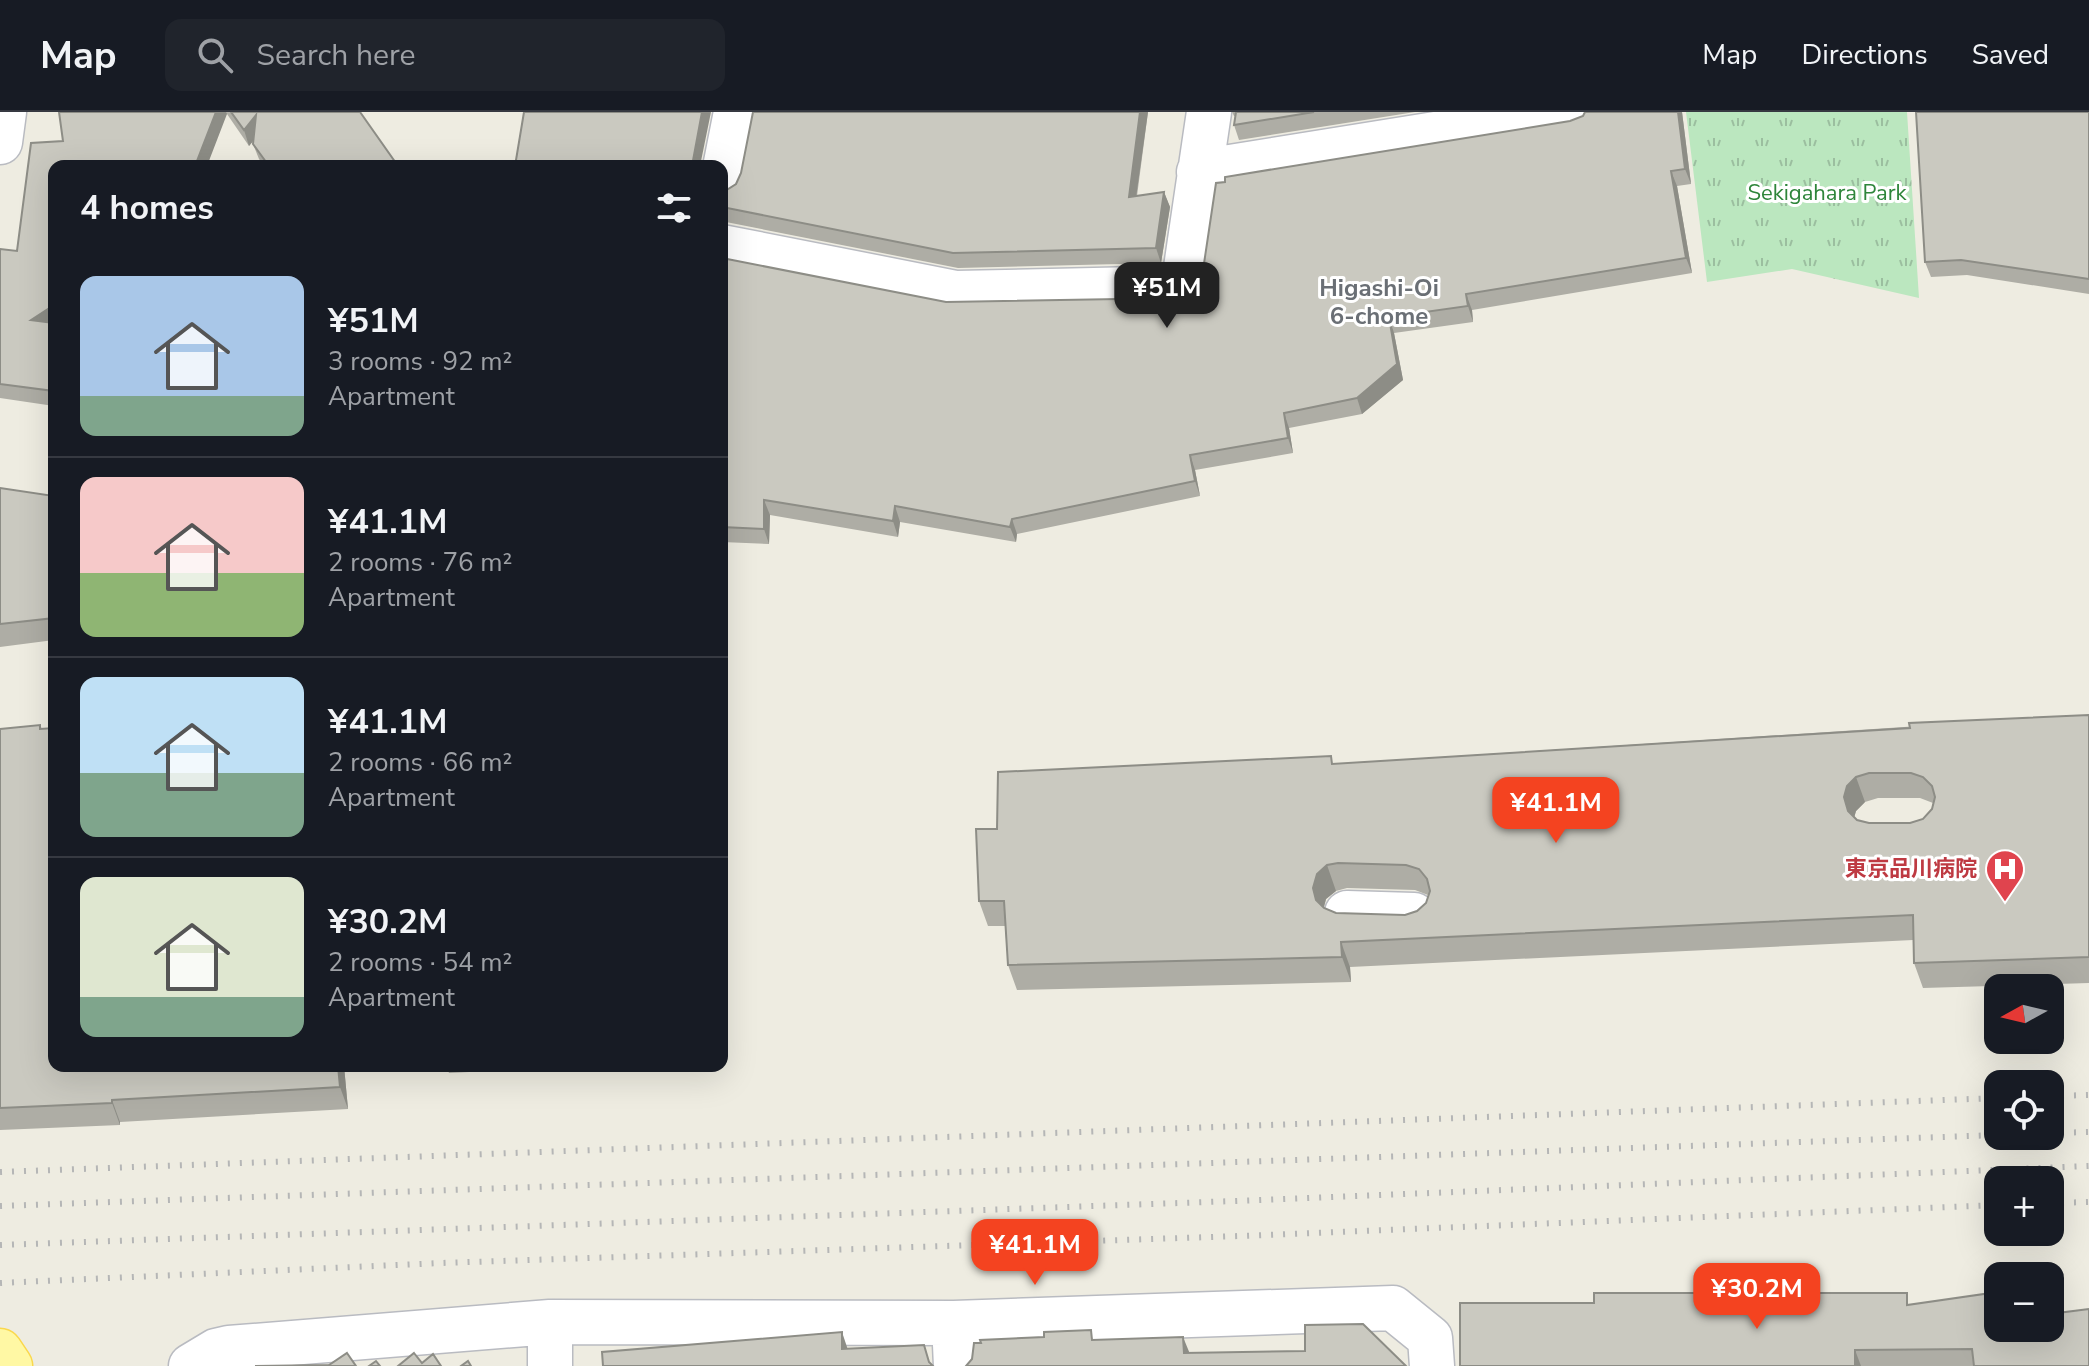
<!DOCTYPE html>
<meta charset="utf-8">
<style>
:root{--surface:#171b24;--page:#20242c;--text:#f1f3f6;--muted:#9ea1a6;--line:#363941;--accent:#f44320}
body{margin:0;font-family:"Nunito Sans","Noto Sans JP",sans-serif;background:var(--page);color:var(--text);height:100vh;display:flex;flex-direction:column;font-size:30px;white-space:nowrap}
*{box-sizing:border-box;margin:0}
p{font-size:26px;color:var(--muted)}
.icon{flex:none;width:44px;height:44px;fill:none;stroke:currentColor;stroke-width:2;stroke-linecap:round;stroke-linejoin:round}
.map{position:relative;flex:1;overflow:hidden}
.side{position:absolute;left:48px;top:48px;width:680px;height:912px;display:flex;flex-direction:column;background:var(--surface);border-radius:16px;box-shadow:0 8px 32px #0002}
.side>*{flex:none}
.needle{width:52px;rotate:262deg}
.tools{position:absolute;left:1984px;top:862px;display:grid;gap:16px}
.tools a{display:grid;place-items:center;width:80px;height:80px;border-radius:16px;background:var(--surface);box-shadow:0 8px 32px #0002;font-size:40px}
.price{position:absolute;translate:-50% -68px;padding:0 18px;border-radius:16px;background:var(--accent);color:#fff;font-size:26px;line-height:52px;filter:drop-shadow(0 2px 4px #0008)}
.price::after{content:'';position:absolute;left:50%;top:48px;width:24px;height:18px;margin-left:-12px;background:inherit;clip-path:polygon(0 0,100% 0,50% 100%)}
.price.current{background:#222;color:#fff}
ul{padding:0;list-style:none}
li{display:flex;align-items:center;gap:24px;height:200px;padding:0 32px}
li+li{border-top:2px solid var(--line)}
li span{display:grid;place-items:center;flex:none;width:224px;height:160px;border-radius:16px;color:#555}
li>.icon{margin-inline-start:auto}
span .icon{width:96px;height:96px;fill:#fffc;stroke-width:1}
li b{font-size:34px}
h2{display:flex;justify-content:space-between;align-items:center;height:96px;padding:0 32px;font-size:34px}
header{display:flex;align-items:center;gap:48px;box-sizing:border-box;height:112px;padding:0 40px;background:var(--surface);border-bottom:2px solid var(--line)}
header strong{font-size:38px}
nav{display:flex;gap:44px;margin-inline-start:auto;font-size:28px}
.search{width:560px;height:72px;background:var(--page);display:flex;align-items:center;gap:20px;box-sizing:border-box;padding:0 28px;border-radius:16px;color:var(--muted);font-size:30px}
.map>svg:first-child{display:block}
.park{fill:url(#park-tufts)}
.lines{fill:none;stroke-linecap:round;stroke-linejoin:round}
.minor-casing{stroke:#b9bbc1;stroke-width:47}
.major-casing{stroke:#fad84d;stroke-width:47}
.minor{stroke:#fff;stroke-width:44}
.major{stroke:#fff8a4;stroke-width:44}
.rail{stroke:#b5b6b6;stroke-width:6;stroke-dasharray:2 10;stroke-linecap:butt}
.wall{fill:#aeada5;fill-rule:evenodd}
.shaded-wall{fill:#8d8d86}
.building{fill:#cac9c0;stroke:#8d8d86;stroke-width:2;fill-rule:evenodd}
.labels{text-anchor:middle;dominant-baseline:central;stroke-width:6;stroke-linejoin:round;paint-order:stroke}
.park-label{font-size:22px;fill:#2e853a;stroke:#fff}
.health-label{font-size:22px;font-weight:bold;fill:#be3a42;stroke:#fff;text-anchor:end}
.neighbourhood-label{font-size:24px;font-weight:bold;fill:#6a6f75;stroke:#fff}
</style>
<header>
<strong>Map</strong>
<div class="search"><svg class="icon" aria-label="search" viewBox="0 0 24 24"><circle cx="10" cy="10" r="6"/><path d="M15 15l6 6"/></svg>Search here</div>
<nav><a>Map</a><a>Directions</a><a>Saved</a></nav>
</header>
<div class="map">
<svg width="2089" height="1254" viewBox="0 0 2089 1254">
<defs>
<pattern id="park-tufts" width="24" height="20" patternUnits="userSpaceOnUse" patternTransform="scale(2)"><rect width="24" height="20" fill="#bbe7bf"/><path d="M3 7l-1-3M5 7V3M7 7l1-3M15 17l-1-3M17 17v-4M19 17l1-3" fill="none" stroke="#9bbe9f"/></pattern>
</defs>
<rect width="100%" height="100%" fill="#eeece1"/>
<path class="park" d="M1686,0h221l12,186 -127,-29 -85,13z"/>
<g class="lines">
<g class="minor-casing">
<path id="minor" d="M0,30l4,-30
M1199,60l373,-60
M722,71l14,-71
M722,135l234,46 227,-5 26,-176
M1347,801l67,2
M550,1210v44
M954,1211l2,43
M191,1254l25,-15 13,-3 321,-26 404,1 439,-15 37,30 2,28"/>
</g>
<g class="major-casing">
<path id="major" d="M0,1239l10,15"/>
</g>
<use href="#minor" class="minor"/>
<use href="#major" class="major"/>
<path class="rail" d="M2050,984l39,-1
M2050,1021l39,-1
M0,1060l1998,-74
M2050,1091l39,-1
M0,1094l1998,-71
M0,1133l1235,-44 854,-35
M0,1171l441,-20 799,-27 758,-31"/>
</g>
<path class="wall" d="M59,0h301l38,54h-134l-5,-7 -6,-15v-3l-4,5 -22,-32 -173,52v240l-54,-8v-149l17,2 46,-110z
M1148,0l-11,84 27,-4 6,15 -9,56 -203,5 -232,-46 -4,1v-32h3l11,-7 5,-11z
M1232,0h183l-176,28 -5,-15 1,-9h-1z
M1585,0h97l9,72 -14,2 15,87 -220,37 1,12 -79,11 9,47 -41,34 -73,14 4,25 -98,17 5,26 -183,38 -1,8 -116,-20 -2,15 -128,-22 -1,29 -47,-2v-284l224,44 233,-4 10,-3 381,-174 13,-5z
M2089,0v182l-122,-19 -36,2 -6,-15z
M0,376l54,8v144l-54,7z
M2089,603v268l-166,5 -9,-25 -1,-23 -563,27 1,15 -334,8 -9,-25 -3,-39h-17l-9,-25 18,-72 337,-65zM1878,686h42l13,5 -1,6 -9,10 -13,4h-41l-12,-3 -3,-3 2,-6 9,-9zM1347,776l68,2 13,5 -2,8 -9,8 -12,4 -69,-2 -12,-5 2,-9 10,-8z
M40,613l2,4 302,337 4,43 -228,13v3l-120,5v-401z
M446,954h141l-138,7z
M1911,1193l87,23 91,38h-629z"/>
<path class="shaded-wall" d="M216,0h10l1,2 -20,52h-12z
M702,0h9l-11,54h-8z
M1140,0h8l-14,100 -5,-15z
M1678,0h4l9,72 -6,-15z
M256,3l6,15 -13,16 -5,-16z
M1671,59l6,15 15,87 -6,-15z
M1164,80l6,15 -9,56 -5,-15z
M1466,182l6,16 1,12 -5,-16z
M54,193v19l-23,-4z
M1389,205l5,16 9,47 -41,34 -5,-16z
M1284,301l5,15 4,25 -5,-15z
M1190,343l5,15 5,26 -5,-15z
M764,388l6,15 -1,29 -5,-15z
M895,394l5,16 -2,15 -5,-16z
M1012,407l5,15 -1,8 -6,-15z
M1856,665l9,25 -9,9 -3,11 -5,-11 -4,-14 3,-11z
M1327,753l9,26 -10,8 -4,14 -6,-13 -3,-12 4,-14z
M1341,830l9,25 1,15 -9,-25z
M338,954h6l4,43 -8,-22z
M112,988l8,22v3l-8,-22z
M842,1220l6,18 -6,-1z
M1183,1225l7,17 -6,-1z
M1855,1238l6,16h-6z"/>
<path class="building" d="M59,0h157l-21,54h-141v139l-23,15 23,3v68l-54,-7v-135l17,2 14,-108 32,-2z
M231,0h129l38,54h-129l-16,-22 3,-29 -12,15z
M524,0h178l-10,54h-177z
M753,0h387l-11,85 35,-5 -8,56 -203,5 -231,-46v-16h3l11,-7 5,-11z
M1236,0h78l-80,13z
M1585,0h93l7,57 -14,2 15,87 -220,36 2,12 -79,11 8,47 -40,34 -73,15 4,25 -98,17 5,26 -183,38 -2,8 -115,-21 -2,15 -129,-21v29l-42,-2v-269l224,44 233,-4 10,-3 8,-7 5,-11 14,-94 9,-1v-5l345,-56 13,-5z
M1916,0h173v167l-128,-19 -36,2z
M0,376l54,8v122l-54,6z
M2089,603v242l-175,6 -1,-48 -572,27 1,15 -334,8 -4,-64h-25l-3,-72h21l1,-57 333,-16 1,8 578,-36 -1,-5zM1869,661h42l12,4 9,9 3,11 -3,12 -9,10 -13,4h-41l-12,-3 -9,-9 -4,-14 3,-11 9,-9zM1338,751l68,2 13,4 8,10 3,12 -4,12 -9,8 -12,4 -69,-2 -12,-5 -8,-8 -3,-12 4,-14 10,-9z
M40,613v4l14,-1v338h284l2,21 -228,13v3l-112,5v-379z
M1998,1180v36h52v-14l39,-5v57h-115l-2,-17 -117,1v16h-395v-63h134v-10h313v12z
M1363,1212l43,42h-440l6,-7 2,-16h7l-1,-3 64,-3v-5l47,-2 1,10 91,-3 1,16 121,-2v-26z
M842,1220v17l82,-4 5,17 4,4h-330l-1,-14z
M347,1241l9,13h-101l74,-1z
M414,1241l8,10 11,-9 8,12h-43z
M376,1249l4,5h-11z
M468,1249l3,5h-10z"/>
<defs>
<g id="hospital-pin" transform="scale(2)"><path d="M0 17L-7.5 6A9.5 9.5 0 1 1 7.5 6Z" fill="#e0444e" stroke="#fff"/><path d="M-5-5h3v3.5h4V-5h3V5h-3V1.5h-4V5h-3Z" fill="#fff"/></g>
</defs>
<g fill-rule="evenodd">
<use href="#hospital-pin" x="2005" y="757"/>
</g>
<g class="labels">
<g class="park-label">
<text x="1827" y="81">Sekigahara Park</text>
</g>
<g class="health-label">
<text x="1977" y="757">東京品川病院</text>
</g>
<g class="neighbourhood-label">
<text x="1379" y="176">Higashi-Oi<tspan x="1379" dy="28">6-chome</tspan></text>
</g>
</g>
</svg>
<div class="tools">
<a><svg class="needle" viewBox="-14 -14 28 28"><path d="M0-13l5 13h-10z" fill="#e53935"/><path d="M0 13l5-13h-10z" fill="#9ea1a6"/></svg></a>
<a><svg class="icon" aria-label="locate" viewBox="0 0 24 24"><circle cx="12" cy="12" r="6"/><path d="M12 2v4M12 18v4M2 12h4M18 12h4"/></svg></a>
<a>+</a>
<a>−</a>
</div>
<b class="price current" style="left:1167px;top:218px">¥51M</b>
<b class="price" style="left:1556px;top:733px">¥41.1M</b>
<b class="price" style="left:1035px;top:1175px">¥41.1M</b>
<b class="price" style="left:1757px;top:1219px">¥30.2M</b>
<section class="side">
<h2>4 homes<svg class="icon" aria-label="filters" viewBox="0 0 24 24"><path d="M4 7h16M4 17h16"/><circle cx="9" cy="7" r="2"/><circle cx="15" cy="17" r="2"/></svg></h2>
<ul>
<li><span style="background:linear-gradient(#a9c7e8 75%,#7fa58c 0)"><svg class="icon" aria-label="home" viewBox="0 0 24 24"><path d="M3 11l9-7 9 7M6 9v11h12V9"/></svg></span><div><b>¥51M</b><p>3 rooms · 92 m²</p><p>Apartment</p></div></li>
<li><span style="background:linear-gradient(#f6c9c9 60%,#8fb573 0)"><svg class="icon" aria-label="home" viewBox="0 0 24 24"><path d="M3 11l9-7 9 7M6 9v11h12V9"/></svg></span><div><b>¥41.1M</b><p>2 rooms · 76 m²</p><p>Apartment</p></div></li>
<li><span style="background:linear-gradient(#bfe0f5 60%,#7fa58c 0)"><svg class="icon" aria-label="home" viewBox="0 0 24 24"><path d="M3 11l9-7 9 7M6 9v11h12V9"/></svg></span><div><b>¥41.1M</b><p>2 rooms · 66 m²</p><p>Apartment</p></div></li>
<li><span style="background:linear-gradient(#dfe7d0 75%,#7fa58c 0)"><svg class="icon" aria-label="home" viewBox="0 0 24 24"><path d="M3 11l9-7 9 7M6 9v11h12V9"/></svg></span><div><b>¥30.2M</b><p>2 rooms · 54 m²</p><p>Apartment</p></div></li>
</ul>
</section>
</div>
